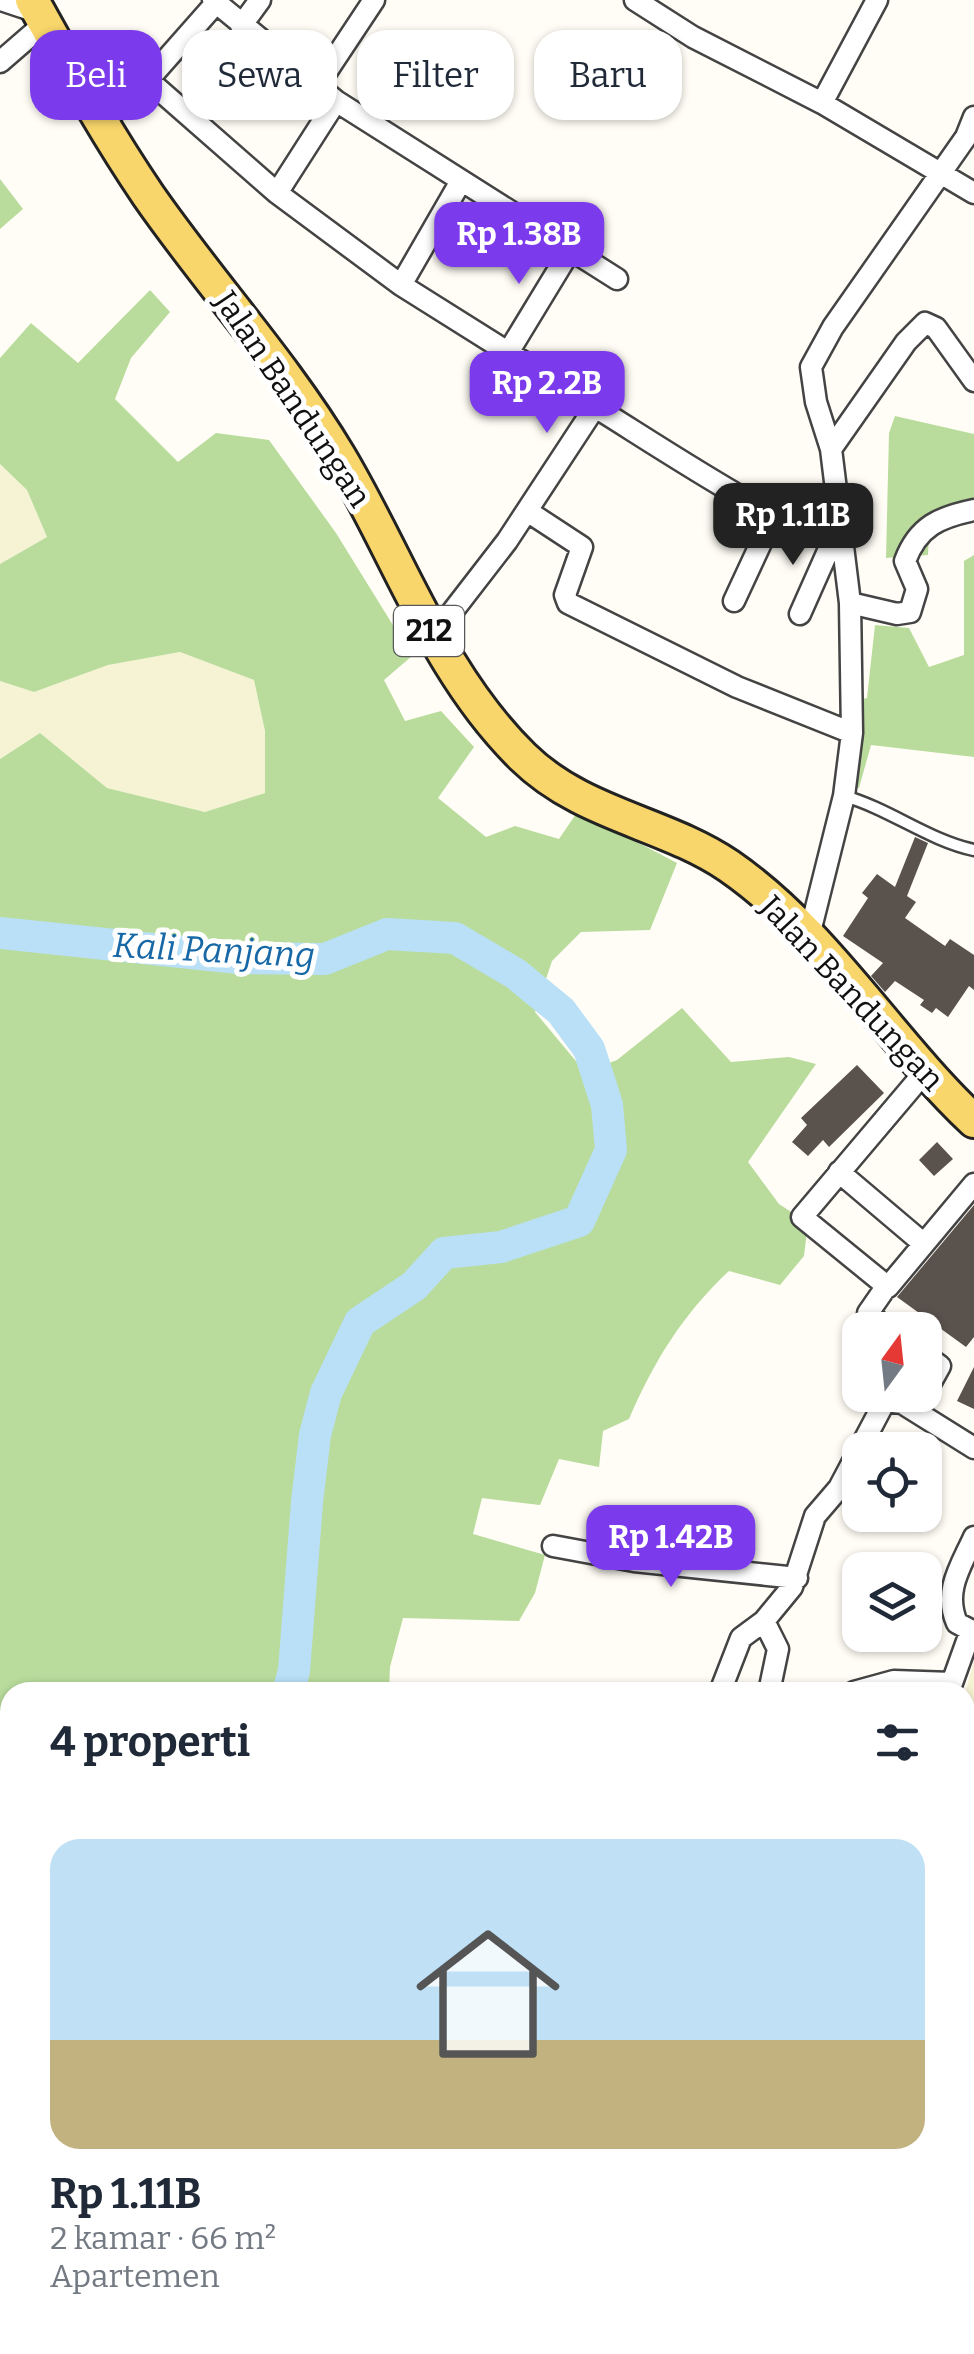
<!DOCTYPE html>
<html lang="id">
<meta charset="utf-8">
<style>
:root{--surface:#fff;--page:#f6f6f7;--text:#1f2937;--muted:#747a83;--line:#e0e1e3;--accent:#7c3aed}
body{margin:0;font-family:Bitter,serif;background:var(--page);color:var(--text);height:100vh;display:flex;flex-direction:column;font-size:38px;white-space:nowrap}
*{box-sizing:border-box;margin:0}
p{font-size:32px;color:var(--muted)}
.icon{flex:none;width:55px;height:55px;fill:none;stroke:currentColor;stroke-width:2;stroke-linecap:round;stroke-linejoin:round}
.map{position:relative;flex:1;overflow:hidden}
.sheet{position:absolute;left:0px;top:1682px;width:975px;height:672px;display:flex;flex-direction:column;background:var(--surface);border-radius:30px 30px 0 0;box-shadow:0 2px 8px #0004}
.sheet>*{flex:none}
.hud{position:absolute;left:30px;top:30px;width:915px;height:90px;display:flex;gap:20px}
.needle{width:65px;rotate:15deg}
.fabs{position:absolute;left:842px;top:1312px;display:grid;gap:20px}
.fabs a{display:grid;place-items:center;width:100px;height:100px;border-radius:20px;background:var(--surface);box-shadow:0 2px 8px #0004;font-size:50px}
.price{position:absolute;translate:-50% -85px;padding:0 22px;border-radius:20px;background:var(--accent);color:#fff;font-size:32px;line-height:65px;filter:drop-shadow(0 2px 5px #0008)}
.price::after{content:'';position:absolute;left:50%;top:60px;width:30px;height:22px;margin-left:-15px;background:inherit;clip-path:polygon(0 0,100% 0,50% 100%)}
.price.selected{background:#222;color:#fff}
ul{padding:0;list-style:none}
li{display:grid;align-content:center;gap:20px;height:530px;padding:0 50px}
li+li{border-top:2px solid var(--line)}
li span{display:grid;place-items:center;height:310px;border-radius:30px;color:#555}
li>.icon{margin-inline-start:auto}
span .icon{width:180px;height:180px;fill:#fffc;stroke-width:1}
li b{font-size:42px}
h2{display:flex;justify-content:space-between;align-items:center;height:120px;padding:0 50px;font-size:42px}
.pill{padding:0 35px;border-radius:30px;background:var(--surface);box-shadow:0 2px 8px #0004;font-size:35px;line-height:90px}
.pill.selected{background:var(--accent);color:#fff}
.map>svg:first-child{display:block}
.farmland{fill:#f6f3d4}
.forest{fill:#b9dc9c}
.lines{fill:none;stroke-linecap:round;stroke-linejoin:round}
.stream{stroke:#3f96cf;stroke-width:5}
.river{stroke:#b9e0f7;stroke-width:32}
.building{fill:#5a524d}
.service-casing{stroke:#444;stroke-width:15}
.minor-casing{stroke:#444;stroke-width:25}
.primary-casing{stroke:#222;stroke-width:38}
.service{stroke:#fff;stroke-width:10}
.minor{stroke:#fff;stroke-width:20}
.primary{stroke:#f9d66b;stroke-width:32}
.labels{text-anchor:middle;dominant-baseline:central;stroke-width:10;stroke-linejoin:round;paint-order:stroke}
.shield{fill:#fff;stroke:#585858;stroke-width:2.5}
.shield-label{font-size:30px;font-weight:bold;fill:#111}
.street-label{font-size:32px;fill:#111;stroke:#fff}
.water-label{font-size:35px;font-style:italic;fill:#1768a6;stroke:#fff}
</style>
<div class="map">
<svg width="974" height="2354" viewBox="0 0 974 2354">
<rect width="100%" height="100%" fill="#fffdf5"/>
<path class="farmland" d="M0,464l27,26 20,47 -47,27z
M180,652l74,28 11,51v62l-60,19 -98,-24 -67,-55 -40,26v-78l34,11 74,-27z
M974,1660v694h-271l-12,-9h274v-651z
M0,2058l10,18v22l-10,22z
M0,2264l10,1v80h72l-6,9h-76z"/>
<path class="forest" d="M0,179l23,30 -23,20z
M150,290l20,22 -39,46 -16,41 63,63 38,-29 53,7 67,93 76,123 -28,24 21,41 36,-10 33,36 -36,51 48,39 29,-11 44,13 19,-28 99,52 -27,67 -69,2 -29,29 -17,51 50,60 32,-12 65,-52 49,54 58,-5 27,7 -68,98 31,42 29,19 -4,33 -24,29 -51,-14c-46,43 -75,90 -100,148l-26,12 -4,36 -40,-8 -19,46 -58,-7 -9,36 72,21 -10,38 -16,28 -116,-3 -13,49 -1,25h-379v384l-10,-18v-1299l40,-26 67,55 98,24 60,-19v-62l-11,-51 -74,-28 -72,13 -74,27 -34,-11v-117l47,-27 -20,-47 -27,-26v-106l31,-35 47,40z
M895,416l79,18v69l-44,12 -2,40 -42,3 3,-125z
M974,555v202l-103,-12 -12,43 -21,-5 6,-81 23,-4 8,-73 34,3 20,39 35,-12v-94z
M10,2098v167l-10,-1v-53l4,-4 -4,-87z
M82,2345h609l12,9h-627z"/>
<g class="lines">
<path class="stream" d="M0,1958l10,9"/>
<path class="river" d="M0,933l238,25 87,1 62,-25 68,4 61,36 45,37 28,38 18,56 4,45 -32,71 -78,26 -57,6 -30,33 -54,36 -34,71 -11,42 -8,67 -13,169 -6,21
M572,2345l9,9"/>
</g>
<path class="building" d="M915,837l13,6 -21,53 9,6 -11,16 40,28 5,-7 24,16v35l-5,-4 -21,31 -12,-9 -4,5 -12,-8 4,-5 -29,-19 -10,11 -14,-16 12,-13 -40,-27 25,-38 -6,-5 15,-19 18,13z
M857,1065l27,28 -55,54 -6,-7 -15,16 -16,-14 15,-17 -6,-7z
M937,1142l16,17 -19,17 -15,-16z
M974,1205v132l-8,10 -69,-50z
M974,1367v42l-17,-8z"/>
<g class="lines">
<g class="service-casing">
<path id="service" d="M844,796c46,13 84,44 130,54"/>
</g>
<g class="minor-casing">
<path id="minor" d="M1,0l39,13
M213,0l123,101 281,178
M635,0l58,37 129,66 152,90
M216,3l-68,77 129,113 124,92 194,122 -88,134 -75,97
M241,26l19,-26
M0,62l45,-39
M317,86l57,-86
M822,103l55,-103
M102,123l46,-43
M277,193l59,-92
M401,285l60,-104
M509,351l62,-102
M595,407c42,25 211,139 248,134
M831,449l75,-107 19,-19 11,5 38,53
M527,511l55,36 -17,48 3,8 169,84 115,46
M734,601l40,-86
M850,603l47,11 13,-2 7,-23 -12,-28c13,-35 35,-44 69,-51
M800,614l32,-72
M814,939l-4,-7 34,-136 8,-63 -2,-130 -19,-154 -15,-47 -5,-35 22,-40 133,-190 8,-20
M923,1074l-121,143 86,70 86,-103
M839,1172l85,72
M886,1287l-18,26 20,17
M925,1355l15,11 -15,27
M974,1537c-13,29 -31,54 -17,86l17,9
M553,1546l81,15 163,17
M764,1621l14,28 -9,43
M720,1692l21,-54 23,-17 28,-34 23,-71 24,-28 46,-87 17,2 72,45
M854,1692l40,-11 58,2 19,-53"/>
</g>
<g class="primary-casing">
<path id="primary" d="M32,0c37,66 73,132 116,195 61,88 136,169 191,261 61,102 98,217 184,301 59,58 141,65 206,109 97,67 160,175 245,255"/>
</g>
<use href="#service" class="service"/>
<use href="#minor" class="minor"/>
<use href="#primary" class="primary"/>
</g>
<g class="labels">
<rect class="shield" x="394" y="606" width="70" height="50" rx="8"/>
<g class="shield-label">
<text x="429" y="631">212</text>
</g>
<g class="street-label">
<text transform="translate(293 399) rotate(56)">Jalan Bandungan</text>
<text transform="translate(852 993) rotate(47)">Jalan Bandungan</text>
</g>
<g class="water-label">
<text transform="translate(214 950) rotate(3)">Kali Panjang</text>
</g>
</g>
</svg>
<div class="fabs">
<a><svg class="needle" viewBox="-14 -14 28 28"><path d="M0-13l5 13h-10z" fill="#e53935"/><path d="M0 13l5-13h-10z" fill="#747a83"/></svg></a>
<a><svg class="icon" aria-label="locate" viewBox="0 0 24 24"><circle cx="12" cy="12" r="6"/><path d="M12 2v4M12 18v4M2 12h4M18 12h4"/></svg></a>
<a><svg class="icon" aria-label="layers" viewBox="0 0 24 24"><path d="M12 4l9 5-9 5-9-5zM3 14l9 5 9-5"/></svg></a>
</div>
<b class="price" style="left:519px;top:287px">Rp 1.38B</b>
<b class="price" style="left:547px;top:436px">Rp 2.2B</b>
<b class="price selected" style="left:793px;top:568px">Rp 1.11B</b>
<b class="price" style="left:671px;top:1590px">Rp 1.42B</b>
<div class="hud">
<a class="pill selected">Beli</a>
<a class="pill">Sewa</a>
<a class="pill">Filter</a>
<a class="pill">Baru</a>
</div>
<section class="sheet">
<h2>4 properti<svg class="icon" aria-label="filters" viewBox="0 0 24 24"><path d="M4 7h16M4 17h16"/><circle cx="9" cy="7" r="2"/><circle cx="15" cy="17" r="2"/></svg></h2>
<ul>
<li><span style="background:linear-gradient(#bfe0f5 65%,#c2b280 0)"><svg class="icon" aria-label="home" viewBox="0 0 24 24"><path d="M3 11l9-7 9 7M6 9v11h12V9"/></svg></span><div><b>Rp 1.11B</b><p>2 kamar · 66 m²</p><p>Apartemen</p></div></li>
</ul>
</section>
</div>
